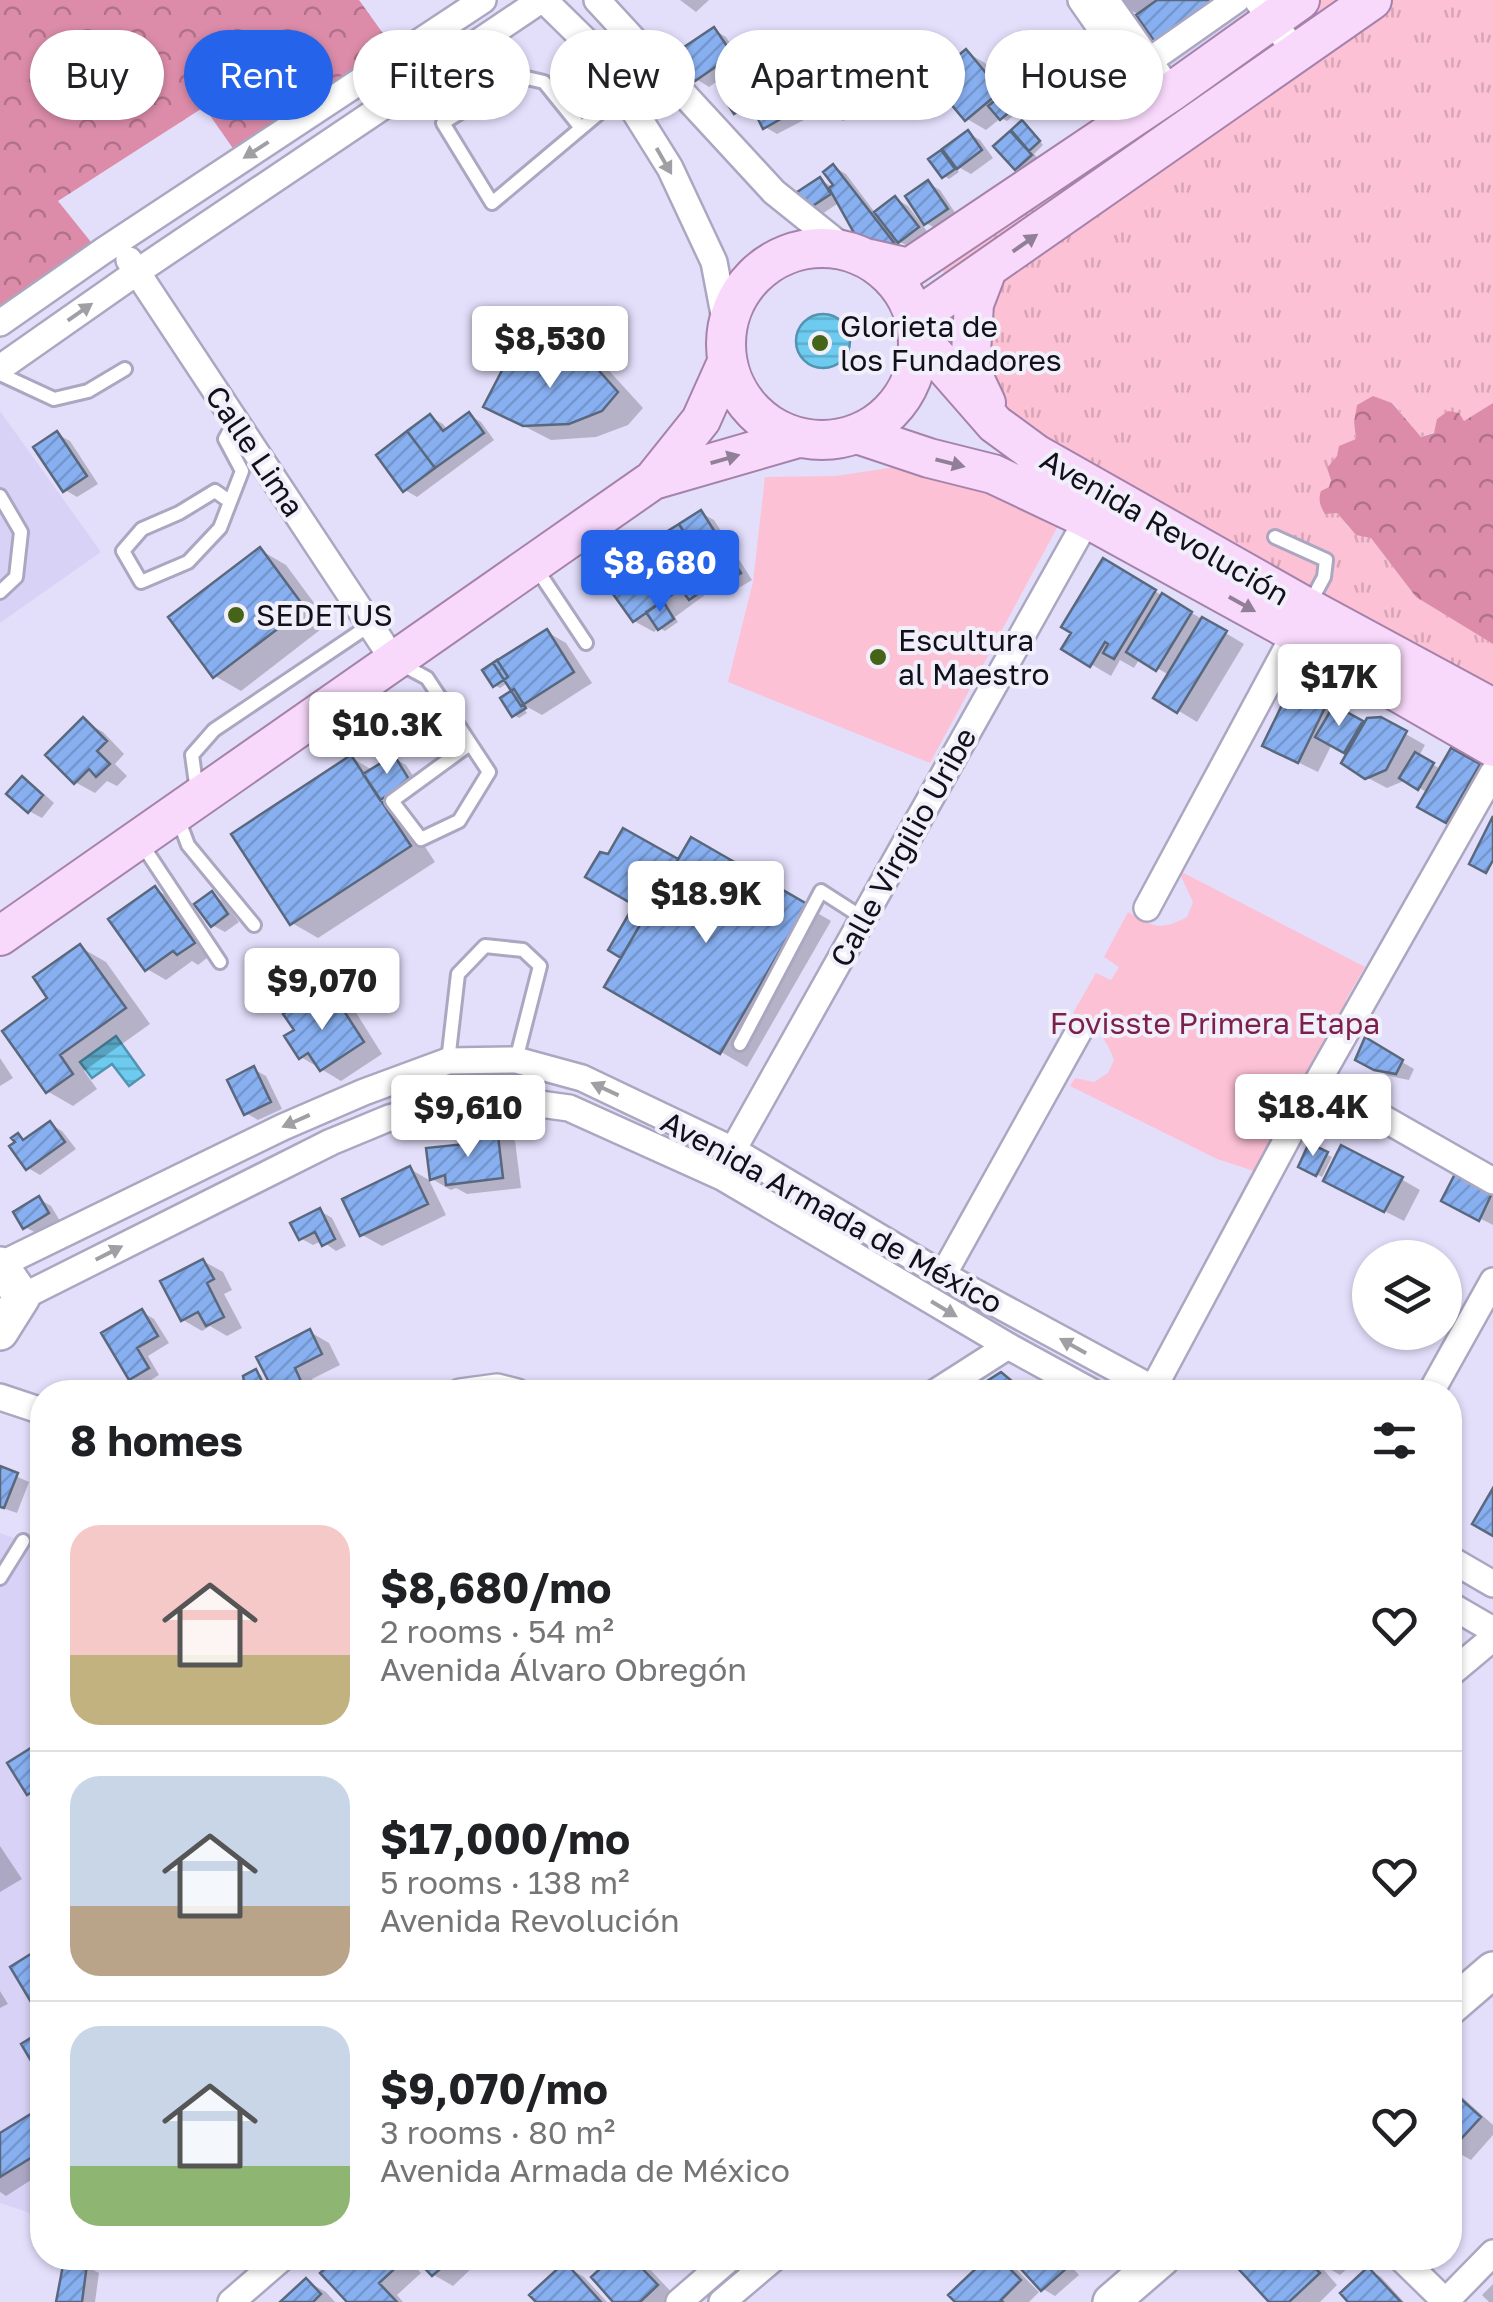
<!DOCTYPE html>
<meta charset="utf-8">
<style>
:root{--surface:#fff;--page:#f6f6f6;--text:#202124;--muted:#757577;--line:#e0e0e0;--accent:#2563eb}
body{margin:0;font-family:"Golos Text",sans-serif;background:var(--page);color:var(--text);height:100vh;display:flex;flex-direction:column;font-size:38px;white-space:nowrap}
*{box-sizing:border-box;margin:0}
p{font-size:32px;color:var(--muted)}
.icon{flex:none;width:55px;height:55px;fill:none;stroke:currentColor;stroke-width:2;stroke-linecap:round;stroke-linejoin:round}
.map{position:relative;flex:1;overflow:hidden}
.drawer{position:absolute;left:30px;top:1380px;width:1432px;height:890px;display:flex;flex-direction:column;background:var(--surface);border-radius:40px;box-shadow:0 2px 8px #0004}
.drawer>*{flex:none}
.top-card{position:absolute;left:30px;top:30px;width:1435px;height:90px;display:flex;gap:20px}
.buttons{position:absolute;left:1352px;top:1240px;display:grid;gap:20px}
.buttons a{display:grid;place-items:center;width:110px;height:110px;border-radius:50%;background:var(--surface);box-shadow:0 2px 8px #0004;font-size:50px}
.price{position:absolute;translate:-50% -85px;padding:0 22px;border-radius:10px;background:#fff;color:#222;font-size:32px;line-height:65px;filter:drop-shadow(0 2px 5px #0008)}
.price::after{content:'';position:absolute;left:50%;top:60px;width:30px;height:22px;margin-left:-15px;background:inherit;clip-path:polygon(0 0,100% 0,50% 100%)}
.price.active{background:var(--accent);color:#fff}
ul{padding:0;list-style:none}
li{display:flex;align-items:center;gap:30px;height:250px;padding:0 40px}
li+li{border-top:2px solid var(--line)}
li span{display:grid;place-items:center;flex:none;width:280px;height:200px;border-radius:30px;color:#555}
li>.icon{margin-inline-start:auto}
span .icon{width:120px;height:120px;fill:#fffc;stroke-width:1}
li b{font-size:42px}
h2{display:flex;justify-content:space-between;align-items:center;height:120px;padding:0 40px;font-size:42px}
.pill{padding:0 35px;border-radius:45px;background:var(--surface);box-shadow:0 2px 8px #0004;font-size:35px;line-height:90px}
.pill.active{background:var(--accent);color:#fff}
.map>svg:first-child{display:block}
.built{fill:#d8d3f6}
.grass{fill:url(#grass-tufts)}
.forest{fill:url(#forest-crowns)}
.green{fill:#fcc1d5}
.water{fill:url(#water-rules);stroke:#5293b0;stroke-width:2.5}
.shadow{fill:#0003}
.building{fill:url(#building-hatch);stroke:#5a687e;stroke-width:2.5}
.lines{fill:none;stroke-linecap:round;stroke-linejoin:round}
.service-casing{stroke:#aba7c1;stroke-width:18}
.minor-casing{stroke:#aba7c1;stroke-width:30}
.secondary-casing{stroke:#aba7c1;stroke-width:40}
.primary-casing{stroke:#a582aa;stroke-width:42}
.service{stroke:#fff;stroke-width:12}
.minor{stroke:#fff;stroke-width:25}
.secondary{stroke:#fff;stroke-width:35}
.primary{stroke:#f8d9fb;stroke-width:38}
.oneway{fill:#a09fa3}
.oneway2{fill:#907f96}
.poi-dot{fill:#466418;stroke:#f0effa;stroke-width:4}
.labels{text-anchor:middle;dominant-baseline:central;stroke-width:8;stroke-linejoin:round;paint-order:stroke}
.poi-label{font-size:30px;fill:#12101a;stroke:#f0effa;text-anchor:start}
.street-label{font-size:30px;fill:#12101a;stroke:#f0effa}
.park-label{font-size:30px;fill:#7c1f4a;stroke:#f0effa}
</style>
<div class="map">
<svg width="1493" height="2302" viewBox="0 0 1493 2302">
<defs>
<pattern id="grass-tufts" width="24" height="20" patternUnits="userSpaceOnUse" patternTransform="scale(2.5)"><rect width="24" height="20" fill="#fcc1d5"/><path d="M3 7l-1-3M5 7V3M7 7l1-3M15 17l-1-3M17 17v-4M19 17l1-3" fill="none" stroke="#d7a5b6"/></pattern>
<pattern id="forest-crowns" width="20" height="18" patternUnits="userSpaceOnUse" patternTransform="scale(2.5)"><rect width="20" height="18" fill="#dc8ca9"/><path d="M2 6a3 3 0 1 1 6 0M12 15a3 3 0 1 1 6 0" fill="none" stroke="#b17189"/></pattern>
<pattern id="water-rules" width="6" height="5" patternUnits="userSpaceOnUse" patternTransform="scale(2.5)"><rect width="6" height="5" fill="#6ecbf0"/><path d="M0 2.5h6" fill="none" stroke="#5eadcd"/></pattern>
<pattern id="building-hatch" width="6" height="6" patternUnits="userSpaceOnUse" patternTransform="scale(2.5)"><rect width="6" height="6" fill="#88b0f1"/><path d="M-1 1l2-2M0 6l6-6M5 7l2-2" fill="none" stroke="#7496ce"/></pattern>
</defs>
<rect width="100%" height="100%" fill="#e3dffb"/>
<path class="built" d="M1111,0h158l-108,76z
M0,411l101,141 -101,71z
M0,1533l42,15v669l-42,-14z"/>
<path class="grass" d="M1269,0h224v403l-29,18 -44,16 -27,-34 -20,-6 -16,8 -3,17 2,18 -19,16 -6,24 -2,7 8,26 14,17 20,8 45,59 77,47v102l-474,-255 -87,-252z"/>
<path class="forest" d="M0,0h359l36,50 -156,107 -35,-50 -146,94 37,46 -95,65z
M1373,396l19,7 29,34 13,-4 3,-14 11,-8 11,2 5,8 29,-18v241l-77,-47 -45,-59 -15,-3 -19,-22 -12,1c-5,-8 -7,-14 -4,-23l8,-4 2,-7 -4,-12 10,-12 2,-10 17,-7 -2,-17 3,-17z"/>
<path class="green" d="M895,467l76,8 93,40 -134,248 -202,-81 25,-100 12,-105 71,-1z
M1178,870l187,97 -18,31 -8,26 -82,148 -40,-13 -147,-73 5,-8 19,4 14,-9 6,-13c-8,-22 -20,-37 -41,-47l23,-40 15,7 8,-13 -15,-10 24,-45c25,15 33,19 59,5l6,-15z"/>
<path class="water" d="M796 341a27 27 0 1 1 54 0a27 27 0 1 1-54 0Z
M116,1036l28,39 -15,11 -17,-22 -20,14 -12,-16z"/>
<path class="shadow" d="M680,0h29l-13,12z
M1117,0h138l-114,16 -21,-12z
M714,30l12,7 17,26 -34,24 -13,-8z
M966,52l19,11 34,40 -5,4 4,5 -11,9 -6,-3 -15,12 -19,-11z
M1079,75l12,7 18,24 -17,13 -12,-7z
M852,81l12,7 9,17 -30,16 -13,-7z
M745,84l12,8 12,17 16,-9 12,7 7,13 -27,14 -12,-7 -7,-14 -9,6 -13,-7z
M1028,126l15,19 -9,9 8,9 -13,12 -13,-7 -5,-34 12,7z
M968,133l12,7 13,18 -22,16 -20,-11 8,9 -10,7 -5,-3 -3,-23 13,7z
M834,167l12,7 30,40 20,-15 12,7 21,28 -17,14 -16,-8 8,9 -31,-3 -13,-8 -20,-36 -18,12 -13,-7 11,-27 22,12z
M928,183l12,7 18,27 -19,13 -13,-7z
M577,349l26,15 40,44 -15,17 -32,12 -45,3 -39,-20 18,-55 25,-3z
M469,415l12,7 13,18 -77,57 -12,-7 25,-73 13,7 5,7z
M57,434l13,7 28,43 -21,13 -12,-7z
M701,513l13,7 38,60 -20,12 -12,-7 -26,-41 -23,14 10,6 8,12 4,-2 5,3 11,15 -34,25 3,5 -13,9 -6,-3 -5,4 -20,-11 28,-68 8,5 -11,-18z
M260,550l26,15 43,58 -88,68 -26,-15z
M1104,561l140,83 -47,78 -41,-25 13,-22 -29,-17 -6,10 -14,-8 -9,16 -47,-28z
M547,632l19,11 26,40 -50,32 -22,-12 7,10 -8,5 -5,-3 1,-24 -6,-9 -9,6 -6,-3z
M1299,675l53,28 -6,11 20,11 15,-5 44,25 -6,11 23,14 10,-19 41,24 -27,57 -45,-26 7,-13 -22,-13 -19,8 -21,-11 -17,-23 -17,-10 -14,28 -33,-16z
M83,721l20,11 21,22 -9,10 12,12 -10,10 -10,-5 -12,12 -20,-11z
M352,758l22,13 20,-13 12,7 15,23 -24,16 38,58 -117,76 -26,-15z
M23,779l12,7 19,17 -12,15 -13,-7z
M624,831l63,37 5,-28 139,81 -84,146 -140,-81 17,-29 13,-52 -28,-49z
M155,889l19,11 38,54 -14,11 -6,-4 -26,19 -19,-11z
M212,894l12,8 15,20 -14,10 -13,-7z
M80,947l26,15 44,62 -66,47 13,18 -24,17 -26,-15 4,-92z
M335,1000l20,11 27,43 -41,27 -40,-24 -4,-26 7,-27 14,8z
M1366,1041l48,28 -5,11 -20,-4 -31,-17z
M0,1058l13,20 -13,8z
M253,1069l13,7 16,33 -24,11 -12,-7z
M50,1124l12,7 14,18 -36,26 -12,-7 -10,-32 8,5z
M496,1130l19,11 6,47 -54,6 -11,-6 -5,2 -19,-11z
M1311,1147l21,10 -10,20 -21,-11z
M410,1169l19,11 17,35 -64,31 -20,-11z
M1458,1175l35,18v32l-49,-25z
M1401,1179l19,11 -16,31 -59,-30z
M39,1199l12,7 9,15 -22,13 -13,-7z
M320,1211l12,7 14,28 -10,5 -14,-10 -9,4 -13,-7z
M203,1261l20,11 9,18 -8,4 18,34 -15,8 -17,-10 -8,5 -19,-11z
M142,1312l12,7 15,24 -21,13 11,19 -16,10 -13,-7z
M310,1332l19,11 11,22 -28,14 7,13h-42l-17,-34z
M256,1372l5,3 8,17h-31l10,-4z
M1001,1375l20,11 7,6h-52z
M0,1469l29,13 -12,31 -17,-6z
M42,1744v57l-13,-8 -19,-29z
M0,1846l22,33 -22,13z
M42,1950v55l-9,-5 -20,-32z
M0,1991l8,13 -8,4z
M1450,2090l12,7 31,28v10l-22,25 -21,-12z
M42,2110v63l-36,23 -6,-4v-56z
M340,2258h66l15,15 -24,22 6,7h-53l-27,-29z
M418,2258h45l9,10 -19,18 -19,-11z
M616,2258h20l7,4 33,35 -6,5h-54l-22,-24z
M991,2258h8l14,8 26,26 -10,10h-71l-6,-7z
M1033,2258h31l15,17 -24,21 -12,-7 -20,-22z
M1240,2258h119l-19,17 -24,-14 21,24 -17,17h-48l-37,-40z
M86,2266l13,7 -4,29h-36z
M565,2266l19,11 23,25h-68z
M1368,2270l13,7 23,25h-53z
M306,2281l20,11 9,10h-52z
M1493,2284v18h-4l-7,-7z"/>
<path class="building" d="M1157,0h64l-64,45 -21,-30z
M714,27l19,28 -38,26 -20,-28z
M966,49l35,42 -36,30 -35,-42z
M1079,72l19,27 -20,15 -20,-27z
M852,78l10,20 -33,18 -11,-20z
M745,81l11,18 -22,15 -11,-17z
M1003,94l11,14 -14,12 -12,-14z
M785,97l8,15 -30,17 -8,-16z
M1022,120l18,21 -11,10 -18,-21z
M968,130l14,20 -25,19 -15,-20z
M1010,131l22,24 -17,15 -22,-24z
M941,150l14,19 -13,9 -14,-19z
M833,164l62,80 -37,-4 -29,-52 4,-3 -10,-13z
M820,177l11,17 -23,15 -11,-17z
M928,180l20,29 -24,16 -19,-29z
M895,196l24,31 -21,16 -24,-31z
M577,346l41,46 -16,19 -33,13 -46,2 -40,-19 26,-50 21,5 24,-2z
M469,412l15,21 -49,35 -28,-37 23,-17 13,17z
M57,431l30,45 -24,16 -30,-45z
M407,431l28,37 -32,24 -27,-37z
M701,510l40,63 -23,14 -39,-63z
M679,524l10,17 -23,15 -11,-17z
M260,547l45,61 -92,70 -45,-61z
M661,550l25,35 -53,37 -25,-35z
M1103,558l53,32 -42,69 -11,-6 5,-9 -3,-2 -15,25 -29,-18 10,-16 -10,-6z
M693,571l12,18 -16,11 -13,-18z
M1162,593l30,19 -36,59 -30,-19z
M663,601l11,18 -16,11 -12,-18z
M1202,617l25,14 -50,82 -24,-15z
M547,629l27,43 -53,34 -28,-43z
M497,660l11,17 -15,10 -11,-17z
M1298,672l36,17 -36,74 -36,-17z
M514,689l12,19 -14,9 -12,-19z
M1334,705l29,16 -19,32 -29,-16z
M83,717l24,24 -10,10 13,13 -14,13 -7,-8 -15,15 -29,-29z
M1381,717l26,14 -21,39 -21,9 -24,-16 26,-45z
M1451,748l29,16 -34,59 -29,-16z
M1415,752l19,11 -16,27 -19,-12z
M351,755l60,91 -121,79 -59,-91z
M394,755l16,26 -30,19 -17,-26z
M22,776l21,19 -15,18 -22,-19z
M1493,816v44l-7,13 -17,-9z
M623,828l55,31 -57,99 -13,-8 26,-45 -49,-28 15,-25 8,2z
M691,837l116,67 -87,150 -116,-67z
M155,886l40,57 -18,12 -4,-4 -28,20 -37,-52z
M212,891l16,23 -17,13 -17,-23z
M80,944l46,64 -66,47 13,19 -27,19 -44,-62 45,-33 -14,-21z
M335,997l29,45 -44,29 -12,-18 -9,6 -15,-23 10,-6 -11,-16 21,-13 8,12z
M1365,1037l38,23 -7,14 -22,-4 -19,-10z
M254,1066l17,36 -27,13 -17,-35z
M50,1121l15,21 -39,28 -17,-24 6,-4 -4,-4 7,-5 5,7z
M497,1127l6,51 -57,7 -1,-10 -15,5 -4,-32 49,-5 -2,-13z
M1309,1143l19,9 -12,24 -18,-9z
M1341,1145l62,32 -19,35 -61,-31z
M410,1166l18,38 -68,32 -18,-37z
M1456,1172l37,19 -14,30 -38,-20z
M39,1196l10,17 -26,16 -10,-17z
M320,1208l15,31 -13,7 -7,-14 -16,8 -9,-17z
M203,1259l11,20 -7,4 17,34 -18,9 -8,-14 -17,9 -21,-40z
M142,1309l16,27 -21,12 12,20 -20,12 -28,-47z
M310,1329l12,25 -27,14 10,22 -6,2h-25l-18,-35z
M256,1369l11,23h-35l13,-5 -2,-11z
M1001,1372l24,20h-51l-1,-2z
M0,1466l18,7 -14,35 -4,-1z
M1493,1488v48l-21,-12z
M42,1741v45l-15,9 -20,-32z
M42,1947v48l-11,7 -21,-35z
M42,2031v44l-2,1 -19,-32z
M1450,2089l31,28 -31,34z
M42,2107v44l-42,26v-44z
M336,2258h64l3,3 -24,22 18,19h-50l-27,-29z
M415,2258h38l-21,18z
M612,2258h20l26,27 -18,17h-27l-22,-25z
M987,2258h12l22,22 -20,20 2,2h-48l-7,-7z
M1030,2258h30l8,9 -27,24 -22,-24z
M1237,2258h68l15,15 -31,29h-20l-37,-40z
M64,2260l23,4 -5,38h-26z
M565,2262l36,40h-65l-7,-7z
M1368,2267l33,35h-53l-8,-9z
M306,2278l15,16 -8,8h-33z"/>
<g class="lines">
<g class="service-casing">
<path id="service" d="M581,128l-37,-46 -26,-6 -75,47 49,80 131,-110
M0,374l54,25 34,-8 37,-22
M0,496l21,36 -5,45 -16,15
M229,501l-14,-10 -36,22 -37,16 -19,22 18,31 47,-20 32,-34 22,-57 -17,-32 10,-18
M1275,537l51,23 -2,17 -14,26
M534,565l52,78
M401,664l26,14 62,94 -30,49 -38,18 -29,-38 78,-57
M197,791l-5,-36 22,-25 156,-105
M178,818l10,27 66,80
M141,843l79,119
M740,1044l81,-153 42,27
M448,1061l10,-87 27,-28 38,4 17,16 -24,94
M0,1578l23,-37"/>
</g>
<g class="minor-casing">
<path id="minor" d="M544,0l54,53 72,115 44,94 13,68
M597,0l177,192 71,57
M1081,0l60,86
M1106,0l65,92
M1257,0l39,53
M1132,73l104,-73
M129,260l265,401
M0,323l103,-72 380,-251
M0,368l137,-96 404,-272
M1147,908l154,-286
M1318,1081l175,100
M733,1150l360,-641
M0,1265l283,-138 81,-35 84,-31 68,-1 66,18 151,72 210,125 216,117
M943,1275l136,-244
M22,1297l309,-155 58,-24 63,-17 52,-2 65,9 153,69 286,169 84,46
M1153,1389l165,-308 175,-308
M460,1392l37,-5 20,5
M936,1392l72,-46
M1431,1392l62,-111
M0,1397l42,14
M1450,1559l43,25
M1450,1605l43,25
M1450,1674l43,-36
M1401,2258l45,44
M231,2302l51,-44
M679,2302l51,-44
M722,2302l52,-44
M1445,2302l48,-49"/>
</g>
<g class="secondary-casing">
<path id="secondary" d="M0,1265l22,32 -22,35
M1450,2007l43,-37
M1111,2302l51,-44"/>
</g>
<g class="primary-casing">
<path id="primary" d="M726 344a96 96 0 1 1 192 0a96 96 0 1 1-192 0Z
M870,259l39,9 262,-176 129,-92
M916,318l456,-318
M919,337l76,87 41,30 272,154 185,100
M986,403l-16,-34 4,-65 13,-34
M857,434l72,24 64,16 95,45 207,114 198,114
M653,480l145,-42
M0,936l653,-456 48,-60 26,-58"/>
</g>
<use href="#service" class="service"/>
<use href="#minor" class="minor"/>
<use href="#secondary" class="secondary"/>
<use href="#primary" class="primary"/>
</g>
<defs><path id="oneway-solid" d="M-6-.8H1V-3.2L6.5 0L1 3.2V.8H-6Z" transform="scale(2.5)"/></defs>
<g class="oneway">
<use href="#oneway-solid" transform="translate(256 150) rotate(147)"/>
<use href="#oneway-solid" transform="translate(664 161) rotate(60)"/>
<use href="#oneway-solid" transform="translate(80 312) rotate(-35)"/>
<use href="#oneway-solid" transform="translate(605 1089) rotate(-155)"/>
<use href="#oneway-solid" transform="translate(296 1121) rotate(156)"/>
<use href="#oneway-solid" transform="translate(109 1253) rotate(-27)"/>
<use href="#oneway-solid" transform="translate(944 1309) rotate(31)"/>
<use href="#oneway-solid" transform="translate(1073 1346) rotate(-151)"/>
</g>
<g class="oneway2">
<use href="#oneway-solid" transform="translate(1025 243) rotate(-35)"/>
<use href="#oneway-solid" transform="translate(725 459) rotate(-16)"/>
<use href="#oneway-solid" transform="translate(950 463) rotate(14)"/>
<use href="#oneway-solid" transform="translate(1242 604) rotate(29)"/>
</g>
<g class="poi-dot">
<circle cx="820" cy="343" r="10"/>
<circle cx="236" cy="615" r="10"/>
<circle cx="878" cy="657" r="10"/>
</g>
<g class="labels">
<g class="poi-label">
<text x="840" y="326">Glorieta de<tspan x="840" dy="34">los Fundadores</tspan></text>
<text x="256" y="615">SEDETUS</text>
<text x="898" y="640">Escultura<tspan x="898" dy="34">al Maestro</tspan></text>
</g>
<g class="street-label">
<text transform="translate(255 451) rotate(56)">Calle Lima</text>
<text transform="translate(1165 527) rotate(30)">Avenida Revolución</text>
<text transform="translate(903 847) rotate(-61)">Calle Virgilio Uribe</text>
<text transform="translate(832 1212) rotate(29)">Avenida Armada de México</text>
</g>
<g class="park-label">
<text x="1215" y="1023">Fovisste Primera Etapa</text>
</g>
</g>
</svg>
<div class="buttons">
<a><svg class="icon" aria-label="layers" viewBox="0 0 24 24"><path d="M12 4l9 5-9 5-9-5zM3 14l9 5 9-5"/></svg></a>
</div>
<b class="price" style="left:550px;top:391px">$8,530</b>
<b class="price active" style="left:660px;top:615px">$8,680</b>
<b class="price" style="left:1339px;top:729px">$17K</b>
<b class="price" style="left:387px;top:777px">$10.3K</b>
<b class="price" style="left:706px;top:946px">$18.9K</b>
<b class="price" style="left:322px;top:1033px">$9,070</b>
<b class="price" style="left:1313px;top:1159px">$18.4K</b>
<b class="price" style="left:468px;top:1160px">$9,610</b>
<div class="top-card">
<a class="pill">Buy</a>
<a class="pill active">Rent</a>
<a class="pill">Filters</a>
<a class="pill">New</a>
<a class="pill">Apartment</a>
<a class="pill">House</a>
</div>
<section class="drawer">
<h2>8 homes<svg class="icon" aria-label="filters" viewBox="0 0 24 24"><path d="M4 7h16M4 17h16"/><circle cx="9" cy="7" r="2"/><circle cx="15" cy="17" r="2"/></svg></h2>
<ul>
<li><span style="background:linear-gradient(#f6c9c9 65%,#c2b280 0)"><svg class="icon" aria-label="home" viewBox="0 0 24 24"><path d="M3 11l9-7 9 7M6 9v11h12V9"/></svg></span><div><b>$8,680/mo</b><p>2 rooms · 54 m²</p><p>Avenida Álvaro Obregón</p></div><svg class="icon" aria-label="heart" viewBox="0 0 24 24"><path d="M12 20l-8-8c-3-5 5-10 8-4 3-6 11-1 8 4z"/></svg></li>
<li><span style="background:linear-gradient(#c9d6e8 65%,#b9a48a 0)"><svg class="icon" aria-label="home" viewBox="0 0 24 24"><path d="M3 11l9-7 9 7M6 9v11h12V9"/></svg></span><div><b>$17,000/mo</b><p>5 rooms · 138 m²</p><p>Avenida Revolución</p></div><svg class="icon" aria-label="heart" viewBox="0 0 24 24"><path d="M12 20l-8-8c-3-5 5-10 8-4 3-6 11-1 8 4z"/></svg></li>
<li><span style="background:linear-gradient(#c9d6e8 70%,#8fb573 0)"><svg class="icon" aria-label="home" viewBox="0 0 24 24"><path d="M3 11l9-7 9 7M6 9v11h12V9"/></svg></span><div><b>$9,070/mo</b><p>3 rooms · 80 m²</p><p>Avenida Armada de México</p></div><svg class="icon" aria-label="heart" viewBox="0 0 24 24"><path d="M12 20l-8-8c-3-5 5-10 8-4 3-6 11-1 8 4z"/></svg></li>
</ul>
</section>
</div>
